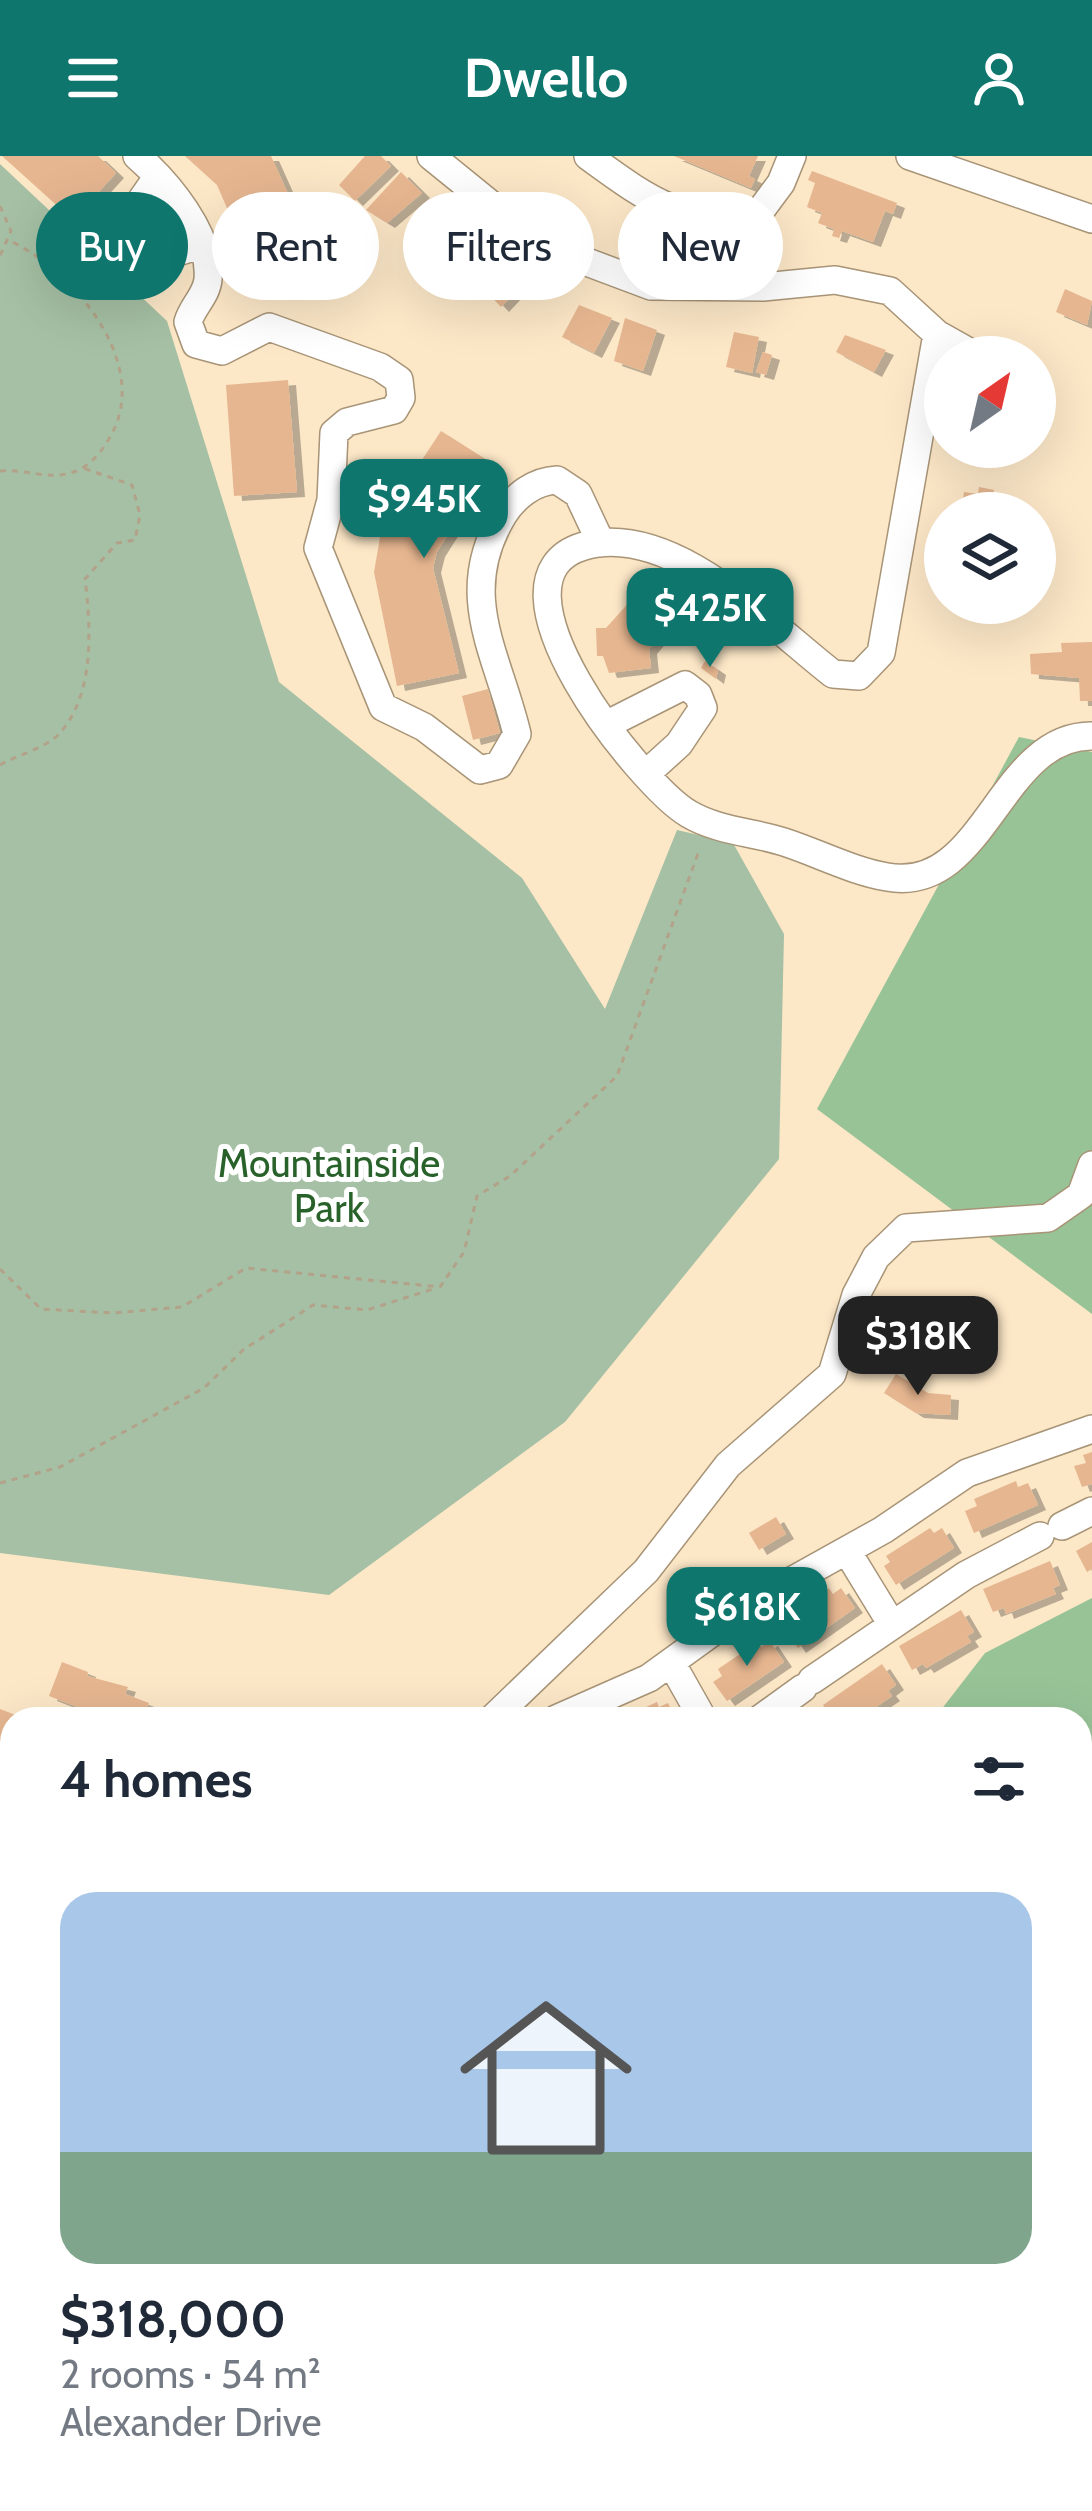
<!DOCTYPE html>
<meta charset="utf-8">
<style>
:root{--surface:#fff;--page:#f2f2f3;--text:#1f2937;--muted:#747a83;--accent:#0f766e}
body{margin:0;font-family:Cabin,sans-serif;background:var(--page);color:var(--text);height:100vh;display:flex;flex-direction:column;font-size:45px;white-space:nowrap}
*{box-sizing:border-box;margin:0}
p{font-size:39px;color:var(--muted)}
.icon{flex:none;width:66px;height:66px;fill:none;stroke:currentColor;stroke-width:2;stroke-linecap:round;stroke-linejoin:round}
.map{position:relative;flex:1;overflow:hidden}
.sheet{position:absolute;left:0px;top:1551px;width:1092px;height:804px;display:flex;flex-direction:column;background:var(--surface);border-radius:36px 36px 0 0;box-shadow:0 12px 48px #0002}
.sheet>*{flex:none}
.banner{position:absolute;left:36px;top:36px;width:1020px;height:108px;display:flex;gap:24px}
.needle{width:78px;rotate:34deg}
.controls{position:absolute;left:924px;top:180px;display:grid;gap:24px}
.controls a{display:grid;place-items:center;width:132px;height:132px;border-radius:50%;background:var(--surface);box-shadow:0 12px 48px #0002;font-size:60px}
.price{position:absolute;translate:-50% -102px;padding:0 27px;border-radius:24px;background:var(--accent);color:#fff;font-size:39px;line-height:78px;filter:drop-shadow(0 3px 6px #0008)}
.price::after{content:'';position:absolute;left:50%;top:72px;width:36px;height:27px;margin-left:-18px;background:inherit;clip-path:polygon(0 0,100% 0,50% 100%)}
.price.active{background:#222;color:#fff}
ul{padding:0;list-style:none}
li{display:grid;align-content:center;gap:24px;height:636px;padding:0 60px}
li span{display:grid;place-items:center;height:372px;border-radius:36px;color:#555}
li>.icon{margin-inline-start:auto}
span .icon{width:216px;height:216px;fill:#fffc;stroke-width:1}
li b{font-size:51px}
h2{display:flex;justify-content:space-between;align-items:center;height:144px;padding:0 60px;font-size:51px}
.tag{padding:0 42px;border-radius:54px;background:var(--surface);box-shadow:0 12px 48px #0002;font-size:42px;line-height:108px}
.tag.active{background:var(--accent);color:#fff}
header{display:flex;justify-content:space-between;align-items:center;height:156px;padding:0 60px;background:var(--accent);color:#fff;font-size:54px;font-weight:700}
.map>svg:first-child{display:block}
.green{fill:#a5c0a4}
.forest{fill:#98c397}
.building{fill:#e6b690;filter:url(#shadow)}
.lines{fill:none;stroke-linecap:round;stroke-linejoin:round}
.minor-casing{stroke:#a89476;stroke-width:30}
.path{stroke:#b2a289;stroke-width:3;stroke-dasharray:6 6;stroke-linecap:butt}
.minor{stroke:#fff;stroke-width:27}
.labels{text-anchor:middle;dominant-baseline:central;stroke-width:10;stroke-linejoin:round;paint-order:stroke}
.park-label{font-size:39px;fill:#286129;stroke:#fff}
</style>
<header><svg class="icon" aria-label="menu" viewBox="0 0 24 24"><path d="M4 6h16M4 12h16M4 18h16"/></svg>Dwello<svg class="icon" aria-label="person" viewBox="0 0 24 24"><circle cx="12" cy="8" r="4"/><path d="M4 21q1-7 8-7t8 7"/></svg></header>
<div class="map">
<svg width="1092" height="2355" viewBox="0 0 1092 2355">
<defs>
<filter id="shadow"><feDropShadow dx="8" dy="5" stdDeviation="0" flood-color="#0004"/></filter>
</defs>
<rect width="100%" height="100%" fill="#fce7c7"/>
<path class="green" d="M0,8l167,157 112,361 243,196 83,131 72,-179 56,13 51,91 -5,225 -214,263 -236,173 -329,-42z"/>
<path class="forest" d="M1019,581l73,15v562l-275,-205z
M1092,1442v560h-1l-11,-7v-432h-146l51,-66z"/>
<path class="building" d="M2,0h96l18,17 -43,47z
M185,0h86l32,71 -57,25 -29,-67z
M365,0h16l10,10 -36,35 -16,-16z
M674,0h84l-9,20 6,3 -4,9z
M812,15l85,32 -4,11 -8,-3 -12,31 -31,-11 -3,7 -7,-2 2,-7 -16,-6 4,-10 -15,-6 8,-24 -7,-3z
M401,16l21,21 -35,30 -21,-13z
M427,52l17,15 -20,24 -18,-15z
M463,75l23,22 -21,26 -25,-19z
M506,96l28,20 -33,35 -20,-21z
M1065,133l27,12 -5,24 -31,-13z
M579,149l33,13 -18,35 -32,-16z
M625,162l32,12 -14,41 -29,-10z
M734,176l25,5 -7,36 -26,-6z
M845,179l41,15 -12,22 -38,-20z
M763,196l9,3 -6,20 -10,-3z
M288,224l9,112 -63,4 -8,-111z
M441,275l52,33 -56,88 -4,16 26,105 -62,13 -23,-114 7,-40 40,-59 -5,-4z
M979,331l15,3 -3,23h-30l3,-21 14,2z
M945,425v22h10l-6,5 -15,-18z
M660,426l1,9 15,-1 3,45 -19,1 -11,13 2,19 -42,5 -6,-17h-6l-1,-28h10l28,-31 -1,-13z
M1092,486v59h-12l-1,-23 -48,-4 -1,-20 32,-2 -1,-9z
M705,505l13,9 -2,9 -15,-11z
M488,533l12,44 -27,7 -11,-44z
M896,1218l32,19 23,2 -1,20 -34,-2 -32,-20z
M1092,1296v32l-10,3 -8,-21 12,-3 -3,-8z
M1016,1325l2,6 10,-4 10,22 -64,28 -9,-22 12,-5 -3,-7z
M776,1361l10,17 -27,16 -10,-17z
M930,1372l4,5 8,-5 12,20 -58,37 -12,-19 6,-4 -4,-6z
M1092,1386v27l-5,3 -11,-21z
M1050,1405l10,24 -7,3 3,6 -50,20 -2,-6 -11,4 -10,-23z
M829,1432l4,6 8,-6 14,20 -57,40 -13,-19 8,-6 -5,-7z
M961,1454l13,22 -7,4 4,6 -45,26 -3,-4 -11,6 -13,-24z
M770,1485l14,21 -57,39 -14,-19 9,-6 -4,-7 40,-27 3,5z
M62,1506l26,10 -1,4 41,11 -3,7 24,9 -7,16h-34l-59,-23z
M882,1508l14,21 -8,6 4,5 -33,23h-26l-10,-14z
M657,1546l2,5 9,-4 8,16h-56z
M0,1553l26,10h-14l-1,32 -11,-4z
M169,1555l32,6v2h-34z
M1086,2233l6,2v20l-12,-6z
M1029,2343h45l2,12h-46z"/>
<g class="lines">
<g class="minor-casing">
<path id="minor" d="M137,0c30,26 75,79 71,123 -1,16 -16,28 -20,43l8,22 26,7 47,-24 111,40 19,13 2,18 -7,12 -47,12 -13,11 -3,67 -13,48 65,159 41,20 56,43 19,-5 18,-31c-19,-80 -62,-139 -14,-219 12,-19 31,-34 54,-35l21,14 23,49
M431,0l79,64 69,39 72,27 112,1 72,-7 55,11 47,43 41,23
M588,0c58,42 97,73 170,58l23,-31 11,-27
M910,0l182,63
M158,20l-38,55 28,30 52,-16
M937,178l-56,319 -22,23 -26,-2c-62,-48 -162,-153 -249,-128 -110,32 57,240 105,268 29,17 64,18 95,28 34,11 68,29 103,35 98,18 112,-142 205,-141
M608,568l77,-39 13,10 5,13 -24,36 -32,29
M1062,1370l30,-15
M847,1395l44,72
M672,1508l31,55
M812,1524l154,-105 74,-39
M492,1563l154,-148 82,-106 104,-91 24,-79 20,-38 30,-29 142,-10 33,-23 11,-30
M556,1563l93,-41 105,-76 129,-72 84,-57 125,-44
M760,1563l43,-31
M0,1615l12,3
M0,1666l12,1
M0,1936l12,-24
M0,2312l12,4
M196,2343l27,12
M927,2343l3,12"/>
</g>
<path class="path" d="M0,50l11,25 -11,25
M0,315c29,-3 54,13 82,-3 15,-8 27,-27 34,-43 28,-71 -46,-157 -108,-185
M0,609c17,-10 46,-17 59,-31 36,-39 32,-107 26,-155l32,-36 18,-3 5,-25 -8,-30 -49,-17
M0,1113l41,40 71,4 70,-6 64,-39 194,19 24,-35 13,-56 33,-20 107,-100 83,-228
M0,1327l60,-16 144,-79 39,-38 70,-45 54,5 69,-22"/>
<use href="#minor" class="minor"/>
</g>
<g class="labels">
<g class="park-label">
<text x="329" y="1007">Mountainside<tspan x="329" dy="45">Park</tspan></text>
</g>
</g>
</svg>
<div class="controls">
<a><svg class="needle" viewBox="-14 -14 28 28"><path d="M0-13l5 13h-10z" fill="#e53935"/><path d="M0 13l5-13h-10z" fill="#747a83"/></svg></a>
<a><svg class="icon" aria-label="layers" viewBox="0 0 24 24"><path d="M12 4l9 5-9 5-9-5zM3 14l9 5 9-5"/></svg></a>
</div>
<b class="price" style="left:424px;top:405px">$945K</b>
<b class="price" style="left:710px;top:514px">$425K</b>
<b class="price active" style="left:918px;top:1242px">$318K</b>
<b class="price" style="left:747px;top:1513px">$618K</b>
<div class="banner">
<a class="tag active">Buy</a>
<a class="tag">Rent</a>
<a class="tag">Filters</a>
<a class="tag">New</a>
</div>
<section class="sheet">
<h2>4 homes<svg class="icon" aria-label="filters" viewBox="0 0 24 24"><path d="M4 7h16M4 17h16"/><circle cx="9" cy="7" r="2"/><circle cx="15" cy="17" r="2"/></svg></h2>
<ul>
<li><span style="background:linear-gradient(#a9c7e8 70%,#7fa58c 0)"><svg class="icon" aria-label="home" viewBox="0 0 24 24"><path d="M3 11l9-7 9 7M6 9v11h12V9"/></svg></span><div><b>$318,000</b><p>2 rooms · 54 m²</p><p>Alexander Drive</p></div></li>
</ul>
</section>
</div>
